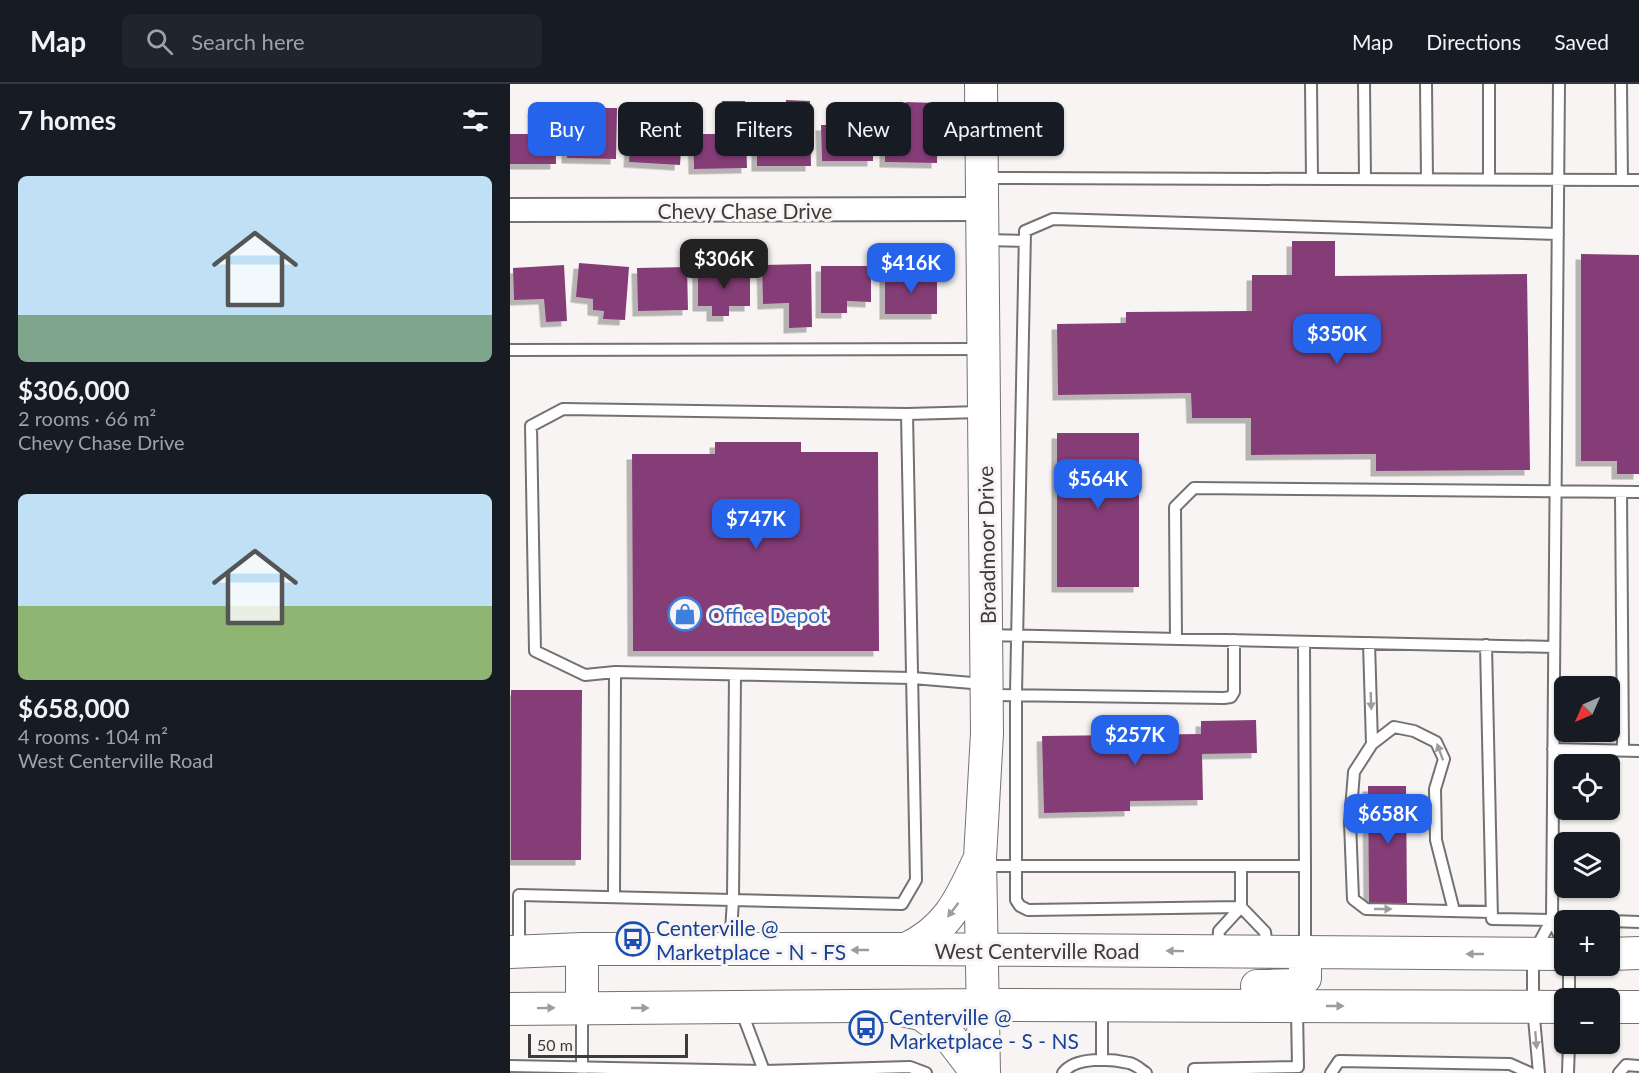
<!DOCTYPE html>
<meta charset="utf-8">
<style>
:root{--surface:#171b24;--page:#20242c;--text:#f1f3f6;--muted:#9ea1a6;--line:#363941;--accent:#2563eb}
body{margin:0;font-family:Lato,sans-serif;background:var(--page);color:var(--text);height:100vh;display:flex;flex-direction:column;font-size:22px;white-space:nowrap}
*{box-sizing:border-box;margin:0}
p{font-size:20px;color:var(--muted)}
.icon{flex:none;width:33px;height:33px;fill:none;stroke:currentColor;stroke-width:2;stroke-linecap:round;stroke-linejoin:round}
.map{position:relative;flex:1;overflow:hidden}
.side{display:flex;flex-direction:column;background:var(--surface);width:510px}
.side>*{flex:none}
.guide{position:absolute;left:18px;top:18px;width:570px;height:54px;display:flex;gap:12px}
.needle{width:39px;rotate:225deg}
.controls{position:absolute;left:1044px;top:592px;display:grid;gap:12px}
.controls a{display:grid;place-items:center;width:66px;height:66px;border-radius:9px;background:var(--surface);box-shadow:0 2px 4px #0004;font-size:30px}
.scale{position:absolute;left:18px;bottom:15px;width:160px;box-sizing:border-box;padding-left:6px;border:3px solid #3d3b3b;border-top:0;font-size:16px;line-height:21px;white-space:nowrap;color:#3d3b3b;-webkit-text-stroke:4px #f8f4f3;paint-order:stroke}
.price{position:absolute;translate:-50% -51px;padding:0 14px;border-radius:12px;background:var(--accent);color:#fff;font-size:20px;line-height:39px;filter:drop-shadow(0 2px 3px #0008)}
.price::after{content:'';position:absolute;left:50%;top:36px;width:18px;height:14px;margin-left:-9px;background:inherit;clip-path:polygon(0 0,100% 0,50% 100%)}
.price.current{background:#222;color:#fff}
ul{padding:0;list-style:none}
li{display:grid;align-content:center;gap:12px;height:318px;padding:0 18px}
li span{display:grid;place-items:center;height:186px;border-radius:9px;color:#555}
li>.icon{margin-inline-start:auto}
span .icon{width:108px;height:108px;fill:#fffc;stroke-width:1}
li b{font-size:26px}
h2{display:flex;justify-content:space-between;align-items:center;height:72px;padding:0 18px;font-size:26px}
.chip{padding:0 21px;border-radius:9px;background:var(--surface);box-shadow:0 2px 4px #0004;font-size:21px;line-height:54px}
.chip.current{background:var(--accent);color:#fff}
header{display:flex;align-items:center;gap:36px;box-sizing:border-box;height:84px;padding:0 30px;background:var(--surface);border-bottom:2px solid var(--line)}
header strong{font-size:28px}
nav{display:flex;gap:33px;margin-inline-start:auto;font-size:21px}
.search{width:420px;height:54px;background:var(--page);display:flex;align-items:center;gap:15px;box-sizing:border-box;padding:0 21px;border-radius:9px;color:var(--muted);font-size:22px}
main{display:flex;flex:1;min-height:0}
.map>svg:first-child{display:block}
.building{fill:#853e77;filter:url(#shadow)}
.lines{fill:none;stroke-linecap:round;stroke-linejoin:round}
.lane-casing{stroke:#747170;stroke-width:14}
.street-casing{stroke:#747170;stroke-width:26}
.secondary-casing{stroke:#747170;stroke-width:34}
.lane{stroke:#fff;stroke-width:10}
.street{stroke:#fff;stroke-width:22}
.secondary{stroke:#fff;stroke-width:32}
.oneway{fill:#9e9d9d}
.labels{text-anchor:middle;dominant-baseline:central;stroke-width:6;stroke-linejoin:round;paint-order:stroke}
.street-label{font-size:21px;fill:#3d3b3b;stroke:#f8f4f3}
.shop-label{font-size:21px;fill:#366cbe;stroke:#f8f4f3;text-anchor:start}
.transit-label{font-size:21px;fill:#164399;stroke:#f8f4f3;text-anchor:start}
</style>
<header>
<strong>Map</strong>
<div class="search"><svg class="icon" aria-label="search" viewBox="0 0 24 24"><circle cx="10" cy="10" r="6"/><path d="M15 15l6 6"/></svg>Search here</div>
<nav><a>Map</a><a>Directions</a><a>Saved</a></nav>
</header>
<main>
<section class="side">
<h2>7 homes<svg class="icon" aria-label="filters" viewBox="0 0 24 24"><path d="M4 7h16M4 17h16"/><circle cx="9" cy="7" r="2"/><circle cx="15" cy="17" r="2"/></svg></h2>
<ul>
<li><span style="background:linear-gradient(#bfe0f5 75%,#7fa58c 0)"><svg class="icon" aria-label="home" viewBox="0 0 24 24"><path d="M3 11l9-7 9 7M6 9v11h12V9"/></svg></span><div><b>$306,000</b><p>2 rooms · 66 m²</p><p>Chevy Chase Drive</p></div></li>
<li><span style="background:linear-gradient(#bfe0f5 60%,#8fb573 0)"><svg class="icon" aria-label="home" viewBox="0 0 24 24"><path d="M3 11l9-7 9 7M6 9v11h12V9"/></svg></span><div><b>$658,000</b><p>4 rooms · 104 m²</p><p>West Centerville Road</p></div></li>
</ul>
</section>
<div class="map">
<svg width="1129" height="989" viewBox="0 0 1129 989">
<defs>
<filter id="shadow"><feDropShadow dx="-5.5" dy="5.5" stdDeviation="0" flood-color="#0004"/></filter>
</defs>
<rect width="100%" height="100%" fill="#f8f4f3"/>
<path class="building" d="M276,16l24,1 1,65h-54v-36l29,1z
M212,17h23l2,67 -53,1 -1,-35h29z
M396,18l32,1 -1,60 -52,-1v-33l21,1z
M340,22h23v55h-51l-1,-36h29z
M23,24h22l1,56h-46v-30h23z
M86,24h21l-1,51 -49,-1 1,-44 28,1z
M121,47l51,4 -2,30 -51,-3z
M782,157h43v35l192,-2 3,196 -154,1v-17l-125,1v-37h-59l-1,-25 -133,2 -1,-71 69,-1v-11l126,-1v-36h40z
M1071,170l58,1v219h-22v-13h-36z
M69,179l50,4 -4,53 -22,-1 1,-8 -11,-1v-11l-17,-2z
M301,180l1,63 -23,1v-25l-26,1 -1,-39z
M54,181l3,56 -21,1 -2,-23 -30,1 -1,-32z
M311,182h50v36l-24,-1v12h-26z
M177,183l1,43 -50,1 -1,-43z
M188,186h52v36h-21v10h-17v-10h-14z
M375,191h52v39h-52z
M547,349h82v154h-82z
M205,358h86v10h77l1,199h-246l-1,-197h83z
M1,606h71l-1,170h-70z
M746,636l1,33 -55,1 1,46 -73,1v10l-86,2 -2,-77 159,-2v-13z
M858,702h38l1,119h-38z"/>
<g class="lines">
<g class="lane-casing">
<path id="lane" d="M801,0l1,95
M854,0l1,95
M916,0l1,95
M979,0v95
M1049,0l-7,835 12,27
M1111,0l1,96
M475,94l654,2
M475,156l40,1
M0,266l471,-1
M470,328l-73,2 -344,-5 -32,17 4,225 50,24 30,-3 298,6 71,6
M1111,408l2,258
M478,551l566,12
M666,555l-1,-132 19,-19 445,4
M794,558l1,224
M859,559l3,101 -18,28 -4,50 3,77 13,10 126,3
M976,561l6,274 113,2
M479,611l235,3 7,-1 3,-5v-52
M862,660l22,-17 20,4 22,11 8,17 -9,30 1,51 18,71
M1043,665l86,2
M474,782h321v83
M104,813l1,-225
M1100,837l29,1
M220,863l3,-47 2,-225
M708,864l1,-17 22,-24v-41
M757,864l-2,-16 -24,-25 -213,3 -8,-4 -4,-6v-206l9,-463 28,-12 505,15
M9,865v-54l383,9 14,-24 -9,-466
M1059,882v33
M231,926l23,61 146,-4 16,6
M72,927v62
M592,976v-54
M0,982l254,5 1,2
M553,989c12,-17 48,-14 66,-10 6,1 11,6 17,10
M684,989v-4l104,-2 -1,-57
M821,989l8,-12 171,3 20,9
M1029,989l-6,-66v-53l19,-35
M1058,989l1,-29
M1109,989l7,-8 13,1"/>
</g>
<g class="street-casing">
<path id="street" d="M0,126l471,-1"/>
</g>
<g class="secondary-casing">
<path id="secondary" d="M471,0l6,649 -7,125 4,215
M396,865c40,-19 53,-46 71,-85
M0,868l72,-3h324l658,5
M1100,870l29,-1
M747,902l41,-1 7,-7v-26
M1100,923h29
M72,924v-59
M0,925l473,-4 581,2
M392,926l19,4 25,18 31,41"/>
</g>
<use href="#lane" class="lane"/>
<use href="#street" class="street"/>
<use href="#secondary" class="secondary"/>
</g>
<defs><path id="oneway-solid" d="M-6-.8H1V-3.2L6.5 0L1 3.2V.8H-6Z" transform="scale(1.5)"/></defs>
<g class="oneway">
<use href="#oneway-solid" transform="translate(861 617) rotate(88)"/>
<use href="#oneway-solid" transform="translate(930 668) rotate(-110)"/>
<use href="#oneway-solid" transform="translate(873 825)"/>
<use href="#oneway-solid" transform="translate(443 826) rotate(127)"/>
<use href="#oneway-solid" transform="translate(350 866) rotate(180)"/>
<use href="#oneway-solid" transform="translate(665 867) rotate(-179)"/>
<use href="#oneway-solid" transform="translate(965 870) rotate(-180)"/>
<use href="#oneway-solid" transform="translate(825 922)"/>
<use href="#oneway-solid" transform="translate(36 924) rotate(-1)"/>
<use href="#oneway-solid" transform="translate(130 924)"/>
<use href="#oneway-solid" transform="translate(1026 956) rotate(85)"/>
</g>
<defs>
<g id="shop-ring" transform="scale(1.725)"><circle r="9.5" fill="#f8f4f3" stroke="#3f7fe0" stroke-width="1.5"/><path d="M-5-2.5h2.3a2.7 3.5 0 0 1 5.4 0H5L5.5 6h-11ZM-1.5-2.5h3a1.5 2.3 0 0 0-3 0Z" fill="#3f7fe0"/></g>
<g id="bus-ring" transform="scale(1.725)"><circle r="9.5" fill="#f8f4f3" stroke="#1a4fb4" stroke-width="1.5"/><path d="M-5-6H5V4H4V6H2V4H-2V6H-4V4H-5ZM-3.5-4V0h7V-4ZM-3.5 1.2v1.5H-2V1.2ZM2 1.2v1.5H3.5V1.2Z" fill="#1a4fb4"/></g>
</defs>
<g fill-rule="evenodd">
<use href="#shop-ring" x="175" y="530"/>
<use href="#bus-ring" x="123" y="855"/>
<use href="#bus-ring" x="356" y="944"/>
</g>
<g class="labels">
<g class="street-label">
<text x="235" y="126">Chevy Chase Drive</text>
<text transform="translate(476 461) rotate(-91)">Broadmoor Drive</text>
<text x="527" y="866">West Centerville Road</text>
</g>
<g class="shop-label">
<text x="198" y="530">Office Depot</text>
</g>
<g class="transit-label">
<text x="146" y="843">Centerville @<tspan x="146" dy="24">Marketplace - N - FS</tspan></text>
<text x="379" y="932">Centerville @<tspan x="379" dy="24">Marketplace - S - NS</tspan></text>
</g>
</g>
</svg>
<div class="controls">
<a><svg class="needle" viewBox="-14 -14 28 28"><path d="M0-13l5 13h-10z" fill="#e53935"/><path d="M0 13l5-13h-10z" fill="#9ea1a6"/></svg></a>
<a><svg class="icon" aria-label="locate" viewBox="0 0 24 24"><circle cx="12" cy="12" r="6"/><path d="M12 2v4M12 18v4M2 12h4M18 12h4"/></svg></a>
<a><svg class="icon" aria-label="layers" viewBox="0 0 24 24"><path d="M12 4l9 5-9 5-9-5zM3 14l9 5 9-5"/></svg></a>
<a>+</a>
<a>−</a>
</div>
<div class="scale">50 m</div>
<b class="price current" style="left:214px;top:206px">$306K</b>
<b class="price" style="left:401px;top:210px">$416K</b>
<b class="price" style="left:827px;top:281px">$350K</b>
<b class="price" style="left:588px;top:426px">$564K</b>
<b class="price" style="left:246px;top:466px">$747K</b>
<b class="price" style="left:625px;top:682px">$257K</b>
<b class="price" style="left:878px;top:761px">$658K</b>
<div class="guide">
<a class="chip current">Buy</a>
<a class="chip">Rent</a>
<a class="chip">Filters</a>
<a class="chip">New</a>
<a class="chip">Apartment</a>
</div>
</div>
</main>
